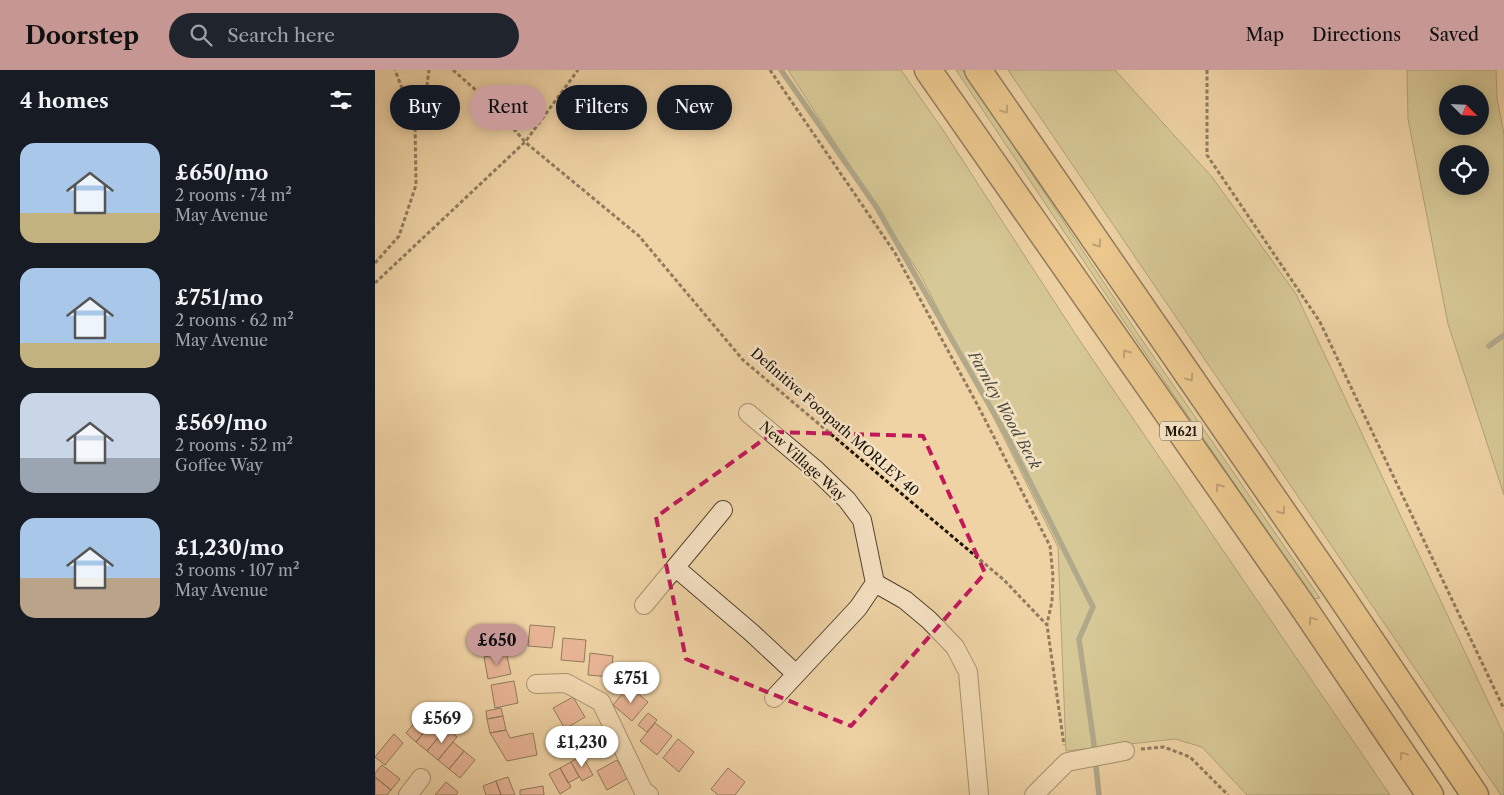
<!DOCTYPE html>
<meta charset="utf-8">
<style>
:root{--surface:#171b24;--page:#20242c;--text:#f1f3f6;--muted:#9ea1a6;--accent:#c59692}
body{margin:0;font-family:"Libre Caslon Text",serif;background:var(--page);color:var(--text);height:100vh;display:flex;flex-direction:column;font-size:19px;white-space:nowrap}
*{box-sizing:border-box;margin:0}
p{font-size:16px;color:var(--muted)}
.icon{flex:none;width:28px;height:28px;fill:none;stroke:currentColor;stroke-width:2;stroke-linecap:round;stroke-linejoin:round}
.map{position:relative;flex:1;overflow:hidden}
.details{display:flex;flex-direction:column;background:var(--surface);width:375px}
.details>*{flex:none}
.guide{position:absolute;left:15px;top:15px;width:475px;height:45px;display:flex;gap:10px}
.needle{width:32px;rotate:114deg}
.controls{position:absolute;left:1064px;top:15px;display:grid;gap:10px}
.controls a{display:grid;place-items:center;width:50px;height:50px;border-radius:50%;background:var(--surface);box-shadow:0 2px 12px #0003;font-size:25px}
.price{position:absolute;translate:-50% -42px;padding:0 11px;border-radius:18px;background:#fff;color:#222;font-size:16px;line-height:32px;filter:drop-shadow(0 1px 2px #0008)}
.price::after{content:'';position:absolute;left:50%;top:30px;width:15px;height:11px;margin-left:-8px;background:inherit;clip-path:polygon(0 0,100% 0,50% 100%)}
.price.on{background:var(--accent);color:#111}
ul{padding:0;list-style:none}
li{display:flex;align-items:center;gap:15px;height:125px;padding:0 20px}
li span{display:grid;place-items:center;flex:none;width:140px;height:100px;border-radius:15px;color:#555}
li>.icon{margin-inline-start:auto}
span .icon{width:60px;height:60px;fill:#fffc;stroke-width:1}
li b{font-size:21px}
h2{display:flex;justify-content:space-between;align-items:center;height:60px;padding:0 20px;font-size:21px}
.chip{padding:0 18px;border-radius:22px;background:var(--surface);box-shadow:0 2px 12px #0003;font-size:18px;line-height:45px}
.chip.on{background:var(--accent);color:#111}
header{display:flex;align-items:center;gap:30px;box-sizing:border-box;height:70px;padding:0 25px;background:var(--accent);color:#111}
header strong{font-size:24px}
nav{display:flex;gap:28px;margin-inline-start:auto;font-size:18px}
.search{width:350px;height:45px;background:var(--page);display:flex;align-items:center;gap:12px;box-sizing:border-box;padding:0 18px;border-radius:28px;color:var(--muted);font-size:19px}
main{display:flex;flex:1;min-height:0}
.map>svg:first-child{display:block}
.green{fill:#babc86;stroke:#6c6848;fill-rule:evenodd}
.lines{fill:none;stroke-linecap:round;stroke-linejoin:round}
.stream{stroke:#68766a;stroke-width:5.5}
.building{fill:#e39386;stroke:#1e1509}
.minor-casing{stroke:#524430;stroke-width:20}
.highway-casing{stroke:#1e1509;stroke-width:29}
.path{stroke:#1e1509;stroke-width:3;stroke-dasharray:4 2.5;stroke-linecap:butt}
.minor{stroke:#f5e2c4;stroke-width:18}
.highway{stroke:#e8ba72;stroke-width:26}
.oneway{stroke:#83683e}
.marked{fill:none;stroke:#c2185b;stroke-width:4;stroke-dasharray:10 6;stroke-linejoin:round}
.labels{text-anchor:middle;dominant-baseline:central;stroke-width:5;stroke-linejoin:round;paint-order:stroke}
.shield{fill:#f5e2c4;stroke:#5e5241;stroke-width:1}
.shield-label{font-size:12px;font-weight:bold;fill:#1e1509}
.street-label{font-size:14px;fill:#1e1509;stroke:#f5e2c4}
.water-label{font-size:15px;font-style:italic;fill:#494e41;stroke:#f5e2c4}
</style>
<header>
<strong>Doorstep</strong>
<div class="search"><svg class="icon" aria-label="search" viewBox="0 0 24 24"><circle cx="10" cy="10" r="6"/><path d="M15 15l6 6"/></svg>Search here</div>
<nav><a>Map</a><a>Directions</a><a>Saved</a></nav>
</header>
<main>
<section class="details">
<h2>4 homes<svg class="icon" aria-label="filters" viewBox="0 0 24 24"><path d="M4 7h16M4 17h16"/><circle cx="9" cy="7" r="2"/><circle cx="15" cy="17" r="2"/></svg></h2>
<ul>
<li><span style="background:linear-gradient(#a9c7e8 70%,#c2b280 0)"><svg class="icon" aria-label="home" viewBox="0 0 24 24"><path d="M3 11l9-7 9 7M6 9v11h12V9"/></svg></span><div><b>£650/mo</b><p>2 rooms · 74 m²</p><p>May Avenue</p></div></li>
<li><span style="background:linear-gradient(#a9c7e8 75%,#c2b280 0)"><svg class="icon" aria-label="home" viewBox="0 0 24 24"><path d="M3 11l9-7 9 7M6 9v11h12V9"/></svg></span><div><b>£751/mo</b><p>2 rooms · 62 m²</p><p>May Avenue</p></div></li>
<li><span style="background:linear-gradient(#c9d6e8 65%,#9aa5b1 0)"><svg class="icon" aria-label="home" viewBox="0 0 24 24"><path d="M3 11l9-7 9 7M6 9v11h12V9"/></svg></span><div><b>£569/mo</b><p>2 rooms · 52 m²</p><p>Goffee Way</p></div></li>
<li><span style="background:linear-gradient(#a9c7e8 60%,#b9a48a 0)"><svg class="icon" aria-label="home" viewBox="0 0 24 24"><path d="M3 11l9-7 9 7M6 9v11h12V9"/></svg></span><div><b>£1,230/mo</b><p>3 rooms · 107 m²</p><p>May Avenue</p></div></li>
</ul>
</section>
<div class="map">
<svg width="1129" height="725" viewBox="0 0 1129 725">
<rect width="100%" height="100%" fill="#efd3a5"/>
<filter id="stains"><feTurbulence type="fractalNoise" baseFrequency=".004" numOctaves="4"/><feColorMatrix values="0 0 0 0 .2 0 0 0 0 .09 0 0 0 0 .02 0 0 0 .5 -.17"/></filter>
<radialGradient id="worn" r=".72"><stop offset=".6" stop-color="#630" stop-opacity="0"/><stop offset="1" stop-color="#630" stop-opacity=".3"/></radialGradient>
<path class="green" d="M413,0h113l42,60 135,208 312,457h-143l-45,-48 -27,-8 -109,12 -8,-204 -59,-119 -78,-152z
M581,0h7l177,267 180,261 -7,1 -178,-261z
M633,0h107l97,107 84,117 208,441v60h-3z
M1032,0h89l1,28 7,36v361l-56,-171 -40,-205zM1072,24h33v32h-33zM1072,84h33v32h-33z"/>
<g class="lines">
<path class="stream" d="M406,0l96,138 131,230 85,169 -14,32 14,98 6,58
M1114,276l15,-11"/>
</g>
<path class="building" d="M155,555l25,2 -3,21 -24,-2z
M139,563l8,12 -12,8 -8,-12z
M188,568l23,2 -2,22 -23,-2z
M131,582l5,22 -23,5 -4,-22z
M215,583l23,3 -2,21 -23,-2z
M249,598l11,8 -11,13 -10,-8z
M139,611l4,22 -23,5 -4,-23z
M254,616l19,16 -16,19 -19,-16z
M198,627l12,20 -20,12 -12,-21z
M126,638l2,8 -16,3 -1,-8z
M273,643l9,7 -10,12 -9,-7z
M45,646l11,8 -15,18 -10,-9z
M128,646l3,14 -16,3 -3,-14z
M280,653l17,13 -15,19 -17,-14z
M56,654l11,9 -15,18 -11,-9z
M210,657l11,20 -13,8 -12,-20z
M71,658l11,9 -19,23 -11,-9z
M131,660l4,8 23,-5 4,22 -30,6 -17,-28z
M19,664l9,9 -18,22 -10,-8z
M303,669l16,13 -15,20 -16,-14z
M78,672l11,9 -15,18 -11,-9z
M89,681l11,9 -15,18 -11,-9z
M207,685l11,20 -11,6 -11,-19z
M242,690l11,18 -21,12 -10,-19z
M196,692l8,15 -11,6 -8,-15z
M7,695l18,14 -9,11 -16,-13v-4z
M185,698l11,19 -11,7 -11,-20z
M353,698l17,14 -10,13h-17l-7,-6z
M0,707l16,13 -4,5h-12z
M133,707l7,18h-14l-5,-14z
M121,711l5,14h-15l-3,-9z
M71,712l12,10 -2,3h-21z
M168,716l1,9h-24v-5z"/>
<g class="lines">
<g class="minor-casing">
<path id="minor" d="M373,343l68,57 31,30 15,20 13,63 30,17 24,20 26,27 13,25 11,123
M301,498l76,65 44,41
M269,535l79,-95
M161,614l30,-1 35,19 42,88 6,5
M399,628l84,-90 17,-25
M33,725l13,-17
M659,725l33,-33 58,-11"/>
</g>
<g class="highway-casing">
<path id="highway" d="M553,0l371,531 131,194
M603,0l362,525 135,200"/>
</g>
<path class="path" d="M78,0l42,37 30,35 114,94 104,124 261,220 43,45 17,120
M395,0l125,183 82,151 73,142 3,30 -1,25 -5,23
M832,0v85l113,167 184,387
M33,35l17,-4 4,-31
M0,193l24,-27 17,-51 -1,-63 -20,-52
M0,213l150,-141 53,-72
M766,679l23,-2 26,10 38,38"/>
<use href="#minor" class="minor"/>
<use href="#highway" class="highway"/>
</g>
<defs><path id="oneway-chevron" d="M-2-3.5L2.5 0L-2 3.5" fill="none" stroke-width="1.6" stroke-linecap="round" stroke-linejoin="round" transform="scale(1.25)"/></defs>
<g class="oneway">
<use href="#oneway-chevron" transform="translate(630 40) rotate(55)"/>
<use href="#oneway-chevron" transform="translate(723 174) rotate(55)"/>
<use href="#oneway-chevron" transform="translate(751 283) rotate(-125)"/>
<use href="#oneway-chevron" transform="translate(815 308) rotate(55)"/>
<use href="#oneway-chevron" transform="translate(844 417) rotate(-125)"/>
<use href="#oneway-chevron" transform="translate(907 441) rotate(55)"/>
<use href="#oneway-chevron" transform="translate(937 550) rotate(-124)"/>
<use href="#oneway-chevron" transform="translate(1028 685) rotate(-124)"/>
</g>
<path d="M0 0H1129V725H0ZM399,362l149,4 62,137 -134,153 -165,-67 -30,-142z" fill="#efd3a5" fill-opacity=".55" fill-rule="evenodd"/>
<path class="marked" d="M399,362l149,4 62,137 -134,153 -165,-67 -30,-142z"/>
<g class="labels">
<rect class="shield" x="785" y="351.5" width="42" height="19" rx="4"/>
<g class="shield-label">
<text x="806" y="361">M621</text>
</g>
<g class="street-label">
<text transform="translate(460 352) rotate(41)">Definitive Footpath MORLEY 40</text>
<text transform="translate(428 391) rotate(42)">New Village Way</text>
</g>
<g class="water-label">
<text transform="translate(630 340) rotate(61)">Farnley Wood Beck</text>
</g>
</g>
<rect width="100%" height="100%" filter="url(#stains)"/>
<rect width="100%" height="100%" fill="url(#worn)"/>
</svg>
<div class="controls">
<a><svg class="needle" viewBox="-14 -14 28 28"><path d="M0-13l5 13h-10z" fill="#e53935"/><path d="M0 13l5-13h-10z" fill="#9ea1a6"/></svg></a>
<a><svg class="icon" aria-label="locate" viewBox="0 0 24 24"><circle cx="12" cy="12" r="6"/><path d="M12 2v4M12 18v4M2 12h4M18 12h4"/></svg></a>
</div>
<b class="price on" style="left:122px;top:596px">£650</b>
<b class="price" style="left:256px;top:634px">£751</b>
<b class="price" style="left:67px;top:674px">£569</b>
<b class="price" style="left:207px;top:698px">£1,230</b>
<div class="guide">
<a class="chip">Buy</a>
<a class="chip on">Rent</a>
<a class="chip">Filters</a>
<a class="chip">New</a>
</div>
</div>
</main>
